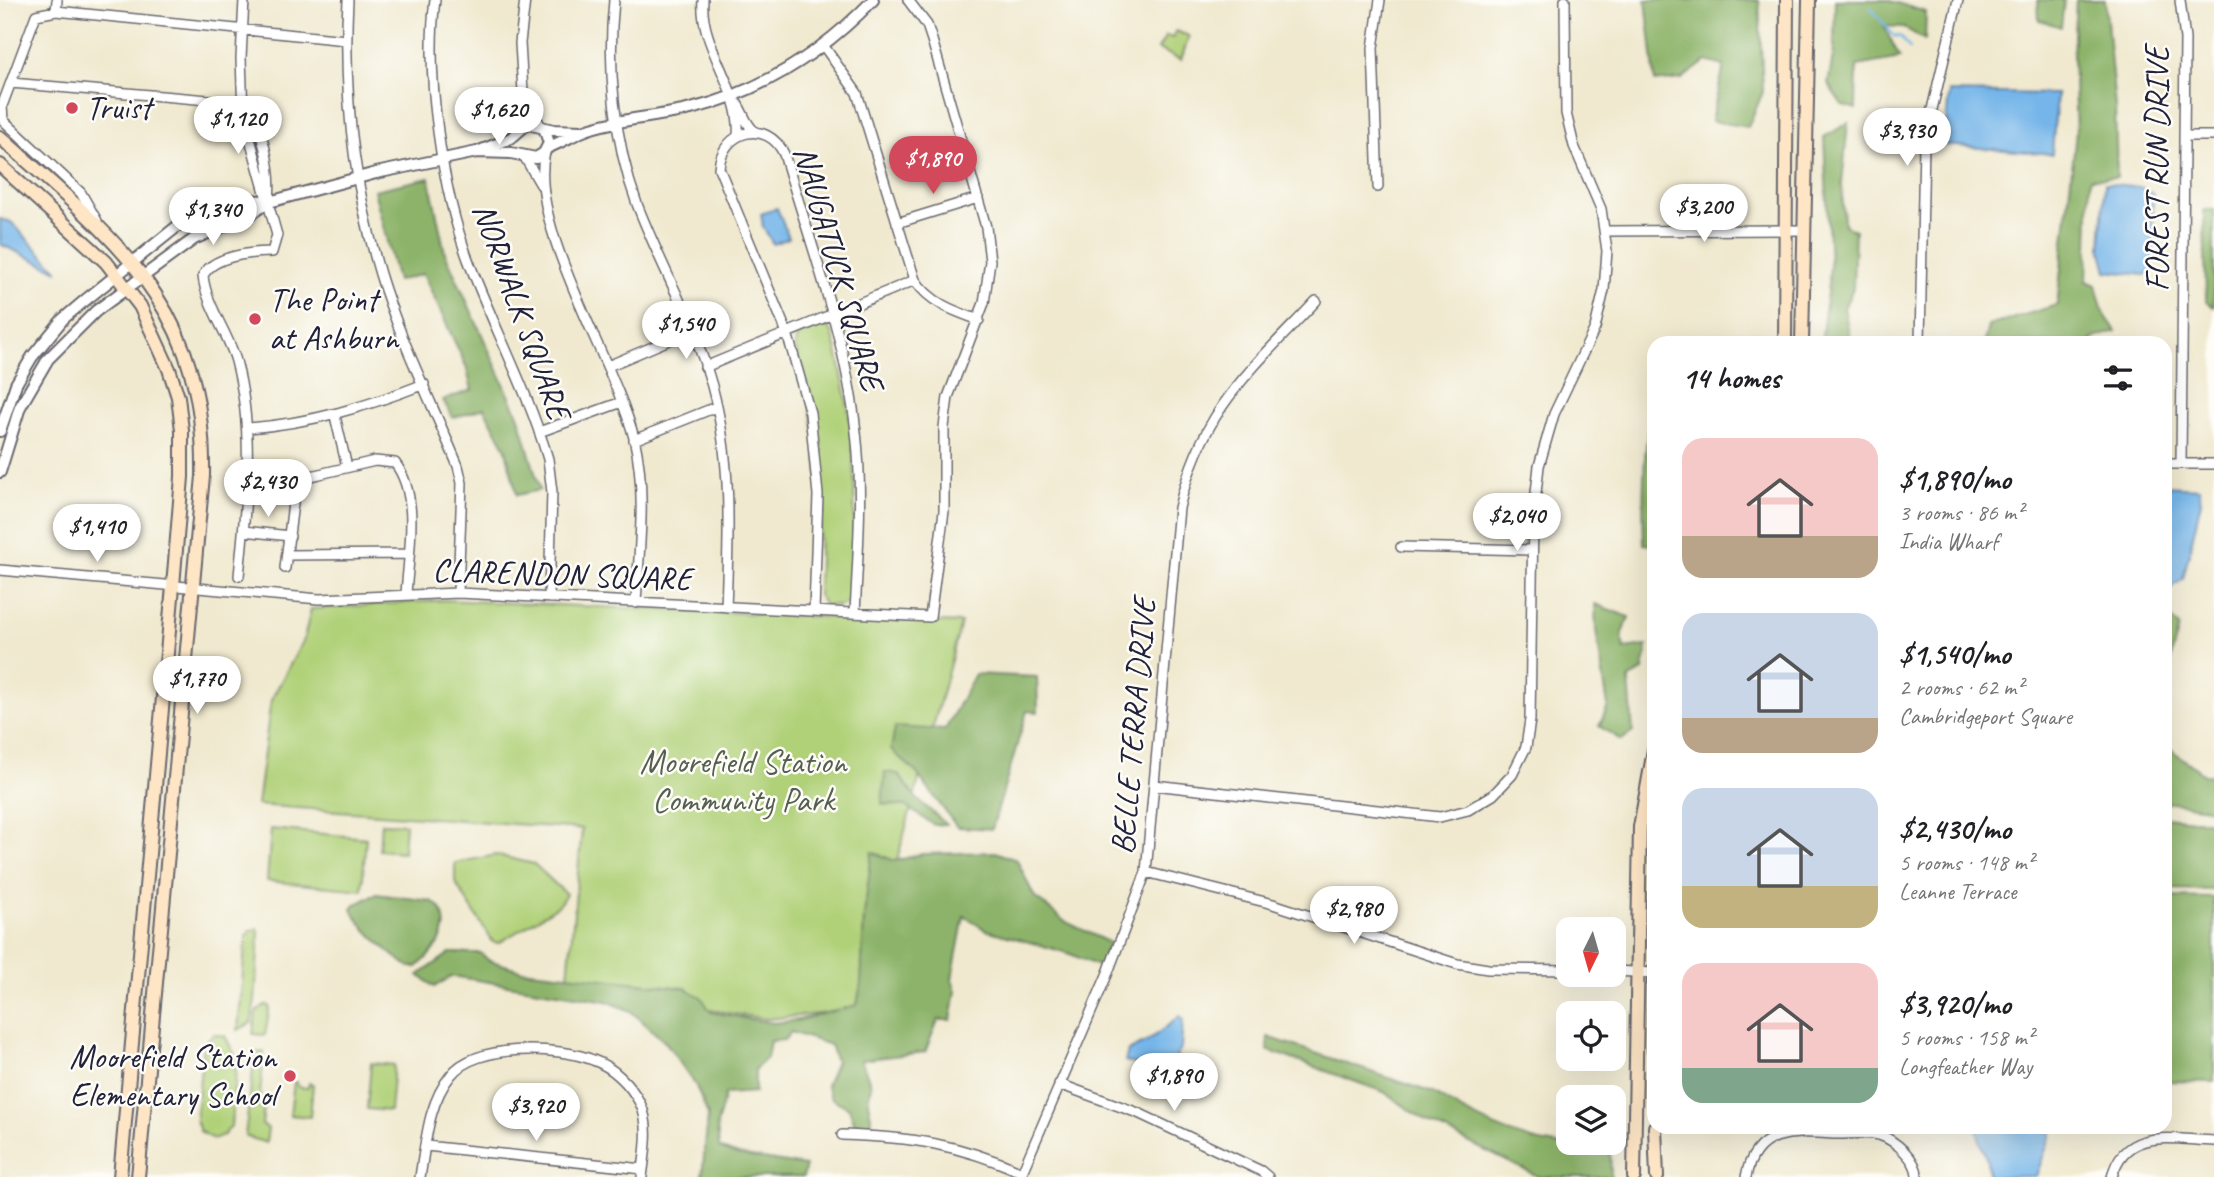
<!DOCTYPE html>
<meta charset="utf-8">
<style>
:root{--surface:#fff;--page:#f6f6f6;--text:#202124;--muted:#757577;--accent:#d1495b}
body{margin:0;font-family:Caveat,sans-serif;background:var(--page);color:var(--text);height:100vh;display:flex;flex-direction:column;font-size:26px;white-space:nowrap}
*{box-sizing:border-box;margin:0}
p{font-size:23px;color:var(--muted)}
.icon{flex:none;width:38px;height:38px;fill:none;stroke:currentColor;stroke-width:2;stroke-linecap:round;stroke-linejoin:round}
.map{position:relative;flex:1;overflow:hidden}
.drawer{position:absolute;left:1647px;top:336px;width:525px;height:798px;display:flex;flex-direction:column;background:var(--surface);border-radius:21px;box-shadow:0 7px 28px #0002}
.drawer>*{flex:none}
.needle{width:46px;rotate:185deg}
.buttons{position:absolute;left:1556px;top:917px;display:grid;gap:14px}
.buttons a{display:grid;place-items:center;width:70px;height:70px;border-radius:14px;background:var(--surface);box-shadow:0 7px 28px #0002;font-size:35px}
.price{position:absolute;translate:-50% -60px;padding:0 16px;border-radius:24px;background:#fff;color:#222;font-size:23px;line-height:46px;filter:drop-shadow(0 2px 4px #0008)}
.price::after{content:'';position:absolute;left:50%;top:42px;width:21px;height:16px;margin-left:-10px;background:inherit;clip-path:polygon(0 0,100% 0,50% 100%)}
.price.selected{background:var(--accent);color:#fff}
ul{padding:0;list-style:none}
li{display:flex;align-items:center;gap:21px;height:175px;padding:0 35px}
li span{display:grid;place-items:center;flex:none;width:196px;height:140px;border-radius:21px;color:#555}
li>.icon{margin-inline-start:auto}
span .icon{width:84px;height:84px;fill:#fffc;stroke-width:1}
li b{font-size:30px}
h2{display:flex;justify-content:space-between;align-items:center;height:84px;padding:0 35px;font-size:30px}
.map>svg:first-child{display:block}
.green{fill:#b1d179;stroke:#6a7a5a;stroke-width:2}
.forest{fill:#8cb369;stroke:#576a52;stroke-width:2}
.water{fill:#75b5e9;stroke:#4c6c92;stroke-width:2}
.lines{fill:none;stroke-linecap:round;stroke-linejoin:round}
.stream{stroke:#75b5e9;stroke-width:2.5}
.minor-casing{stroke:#6a686f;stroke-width:12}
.tertiary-casing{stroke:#6a686f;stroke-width:14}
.secondary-casing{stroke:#6a686f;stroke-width:16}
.minor{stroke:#fff;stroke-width:9}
.tertiary{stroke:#fff;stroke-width:10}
.secondary{stroke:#fde5c5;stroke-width:12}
.poi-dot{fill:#d1495b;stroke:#fdfcf7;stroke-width:2.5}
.labels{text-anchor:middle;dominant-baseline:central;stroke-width:5;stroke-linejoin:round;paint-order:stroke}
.poi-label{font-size:33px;fill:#22223b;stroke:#fdfcf7;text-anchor:start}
.street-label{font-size:33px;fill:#22223b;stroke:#fdfcf7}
.park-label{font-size:33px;fill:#545f51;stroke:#fdfcf7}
</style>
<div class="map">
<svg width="2214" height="1177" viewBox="0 0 2214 1177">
<rect width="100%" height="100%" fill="#fdfcf7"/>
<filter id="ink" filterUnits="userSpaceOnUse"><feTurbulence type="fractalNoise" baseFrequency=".0143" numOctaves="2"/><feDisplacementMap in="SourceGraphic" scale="14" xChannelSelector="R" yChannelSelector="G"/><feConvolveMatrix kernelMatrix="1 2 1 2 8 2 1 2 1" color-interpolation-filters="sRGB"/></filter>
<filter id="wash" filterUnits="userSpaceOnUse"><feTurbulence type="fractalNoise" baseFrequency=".00686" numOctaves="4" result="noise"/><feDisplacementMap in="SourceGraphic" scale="28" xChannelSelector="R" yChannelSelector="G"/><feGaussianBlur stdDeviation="1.57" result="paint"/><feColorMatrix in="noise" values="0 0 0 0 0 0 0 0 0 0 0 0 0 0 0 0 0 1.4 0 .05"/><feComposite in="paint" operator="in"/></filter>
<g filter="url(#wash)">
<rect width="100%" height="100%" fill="#f0e9cf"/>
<path class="green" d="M1176,31l13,5 -8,24 -23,-11 8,-13 7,2z
M819,326l11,3c6,12 8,27 11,41 18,76 14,152 10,230l-10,6 -16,-1 -7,-10c3,-94 5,-157 -23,-249l2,-10z
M445,600l516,23 -103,382 -30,8 -61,6 -200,-32 15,-158 -325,-24 14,-105 33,-61 7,-30z
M381,823l24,1 -2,28 -24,-2z
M271,829l95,9 -4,52 -95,-9z
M496,855l38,9 32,30 -8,12 -59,37 -6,-1 -38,-60v-19z
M257,929l2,5 -4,67 -4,22 -13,7 8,-93 3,-6z
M265,1005l5,1 -5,29 -12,-1 3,-22z
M213,1034l12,2 12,23 -6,67 -7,9 -11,4 -13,-8 -4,-11 7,-75z
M264,1052l-5,54 5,1 -2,18 6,3 -2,15 -21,-7 10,-83z
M371,1063l23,2 -4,46 -23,-2z
M294,1082h3l1,5 10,1 1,-5 4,1 -3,33 -20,-2z"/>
<path class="forest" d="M1646,0h113l4,92 -15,35 -37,-6 13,-55 -18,-5 -24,18 -27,3z
M1835,0h52l39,12 -1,28 -22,-13 -19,-1 16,32 -43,8 -1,43 -14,-4 -14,-21 6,-34z
M2038,0h26l-3,27 -22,-7z
M2076,0h29l10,107 2,70 -27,1 -3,103 9,4 7,27 13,19 -24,8 1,4h-109l4,-17 69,-21 19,-173 -3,-76z
M1848,123l-6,61 2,41 11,5 -2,58 -9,20 7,35h-30l9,-76 -6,-130z
M429,178l16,75 74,164 21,73 -23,5 -12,-48 -21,-39 -31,10 -10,-18 29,-10 -6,-24 -43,-92 -26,7 -23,-91z
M2204,210h10v97l-8,-5z
M1654,413v132l-10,-1c-1,-24 -2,-116 10,-131z
M1595,604l34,13 -7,19 2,13 23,-3 -4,25 -14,7 4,54 -12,8 -22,-14 9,-20 -12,-75z
M2165,613l14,14 -14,54z
M975,674l62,3 1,35 -11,-1 -35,118 -35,-2 -42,-56 -24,-21 4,-23 50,3z
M2165,745l40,30 9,1v33l-49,-7z
M885,772l13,2 19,25 29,25 -12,1 -29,-19 -23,-2z
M2165,817l49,5v68l-49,-1z
M872,852l23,9 27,-7 73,-2 22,8 17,36 30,25 46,22 -10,24 -32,-14 -82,-23 -22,-14 -12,63 4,12 -5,29h-13l-13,32 -64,8 10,25 -3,17 4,20 -15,8 -8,-22 -18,-10 -5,-13 10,-23 -6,-17 -39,-13 -7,8 -14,1 -3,17 -12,11v23l-30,2 -8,31 2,23 19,7 68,11 -3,11h-101l6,-62 -12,-29 -29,-42 -36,-33 -24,-10 -149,-24h-7l-17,10 -15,-12 31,-22h31l7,7 33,10 164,18 16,9 10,15 62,11 26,-3 58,-15 4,-22 3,-68z
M376,894l55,7 9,6c13,25 -4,43 -23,60h-7c-17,-10 -50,-39 -58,-58l4,-5z
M2165,897l49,1v184l-49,-1z
M1268,1037l165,56c38,24 92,52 138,53 12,0 26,-3 39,-3l1,34h-72l-112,-55 -43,-30 -117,-42z"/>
<path class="water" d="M1949,92l108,2 -5,60 -108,-9z
M2105,183l35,4 13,7v77l-8,4 -38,-4 -6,-23z
M777,208l12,30 -16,6 -10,-17 -2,-13z
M0,219l11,3 47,49 -58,-27z
M2165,486l34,2 2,14 -18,77 -18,14z
M1180,1016l3,3 -2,29 -10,20 -14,3 -32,-10 3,-10 20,-10z
M1977,1127h74v8l-15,41 -48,1c1,-25 -9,-29 -11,-50z"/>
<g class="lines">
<path class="stream" d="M1871,8l23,28 7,1 9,12"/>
</g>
</g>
<g filter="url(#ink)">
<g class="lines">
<g class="minor-casing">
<path id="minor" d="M348,0c-5,95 5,183 32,274 20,66 52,129 78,192l4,17 -4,110
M435,0c-10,75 7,191 34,262 25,66 59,129 79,197l4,33 -3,106
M614,0c-7,67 0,141 23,204 23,60 58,121 75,182 20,74 17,145 14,221
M703,0c-4,46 39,90 35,135
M2180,0l5,39 -4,425
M56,11l1,-11
M823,45l34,48 58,187c15,23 39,31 64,40
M11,83l232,20
M523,92l18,35
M731,96c12,11 12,26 24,36
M243,103c21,22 29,68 26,97
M518,130l5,-38 -3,-49 5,-43
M2184,136h30
M545,152c-18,74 69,208 89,286 13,54 5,111 2,165
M524,156l17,29
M1378,187l-5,-139 7,-48
M97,221l-16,-28 -78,-73 -1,-14 34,-91 20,-4 290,29
M897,223l81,-25
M1605,231l198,-1
M1920,343l4,-200 34,-143
M608,366l82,-35
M705,367l210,-87
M335,416l12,51
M249,428c62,-5 117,-21 175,-44
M539,432l83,-30
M634,440l82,-33
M2165,464h49
M244,531l46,5
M1401,547l131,3
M287,555l121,-1
M285,568l10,-81 3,-8 77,-18 20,2c26,34 13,92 11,132
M0,570l319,29 139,-6 472,24 14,-106v-84l4,-30 36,-94 6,-42 -4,-34 -54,-187 -5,-15 -19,-25
M239,576c7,-73 16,-143 -3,-215 -8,-28 -30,-56 -33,-85 9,-20 49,-24 69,-24l5,-17 -34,-121 -2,-56 3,-58
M814,611l4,-116 -8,-82 -23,-80 -68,-165c3,-38 48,-50 65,-14 27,91 62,184 72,278 7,60 2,121 -1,181
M1154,785l286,32 28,-7 25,-15 19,-20 14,-28 4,-27 3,-201 6,-53 15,-52 41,-86 9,-38 3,-39 -6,-42 -27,-63 -8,-33 -1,-113
M1146,872l127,32 184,60 31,5 80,1
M1614,971l40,2
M1059,1084l79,29 123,58 7,6
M842,1135c70,2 116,9 180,37
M426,1146l217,23
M420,1177c6,-35 8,-74 31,-102 25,-32 108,-29 142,-15 20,7 37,24 47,43 11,22 5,50 2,74
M1020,1177l87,-202 39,-103 33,-364c23,-99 70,-136 137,-207
M1746,1177c9,-50 50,-45 90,-43 13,0 30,-2 43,1 16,5 39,25 38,42
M2112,1177c12,-51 62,-37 102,-36"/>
</g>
<g class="tertiary-casing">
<path id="tertiary" d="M547,148c12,-5 23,-11 34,-16 26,-12 80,-15 110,-23 71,-18 132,-57 182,-109
M477,152l34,-14 16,-14 27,6 28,1
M0,431l16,-47 16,-27 31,-38 20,-17 96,-77 64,-26 26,3
M0,472l20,-65 28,-48 48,-48 98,-72 55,-24 20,-13 107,-29 101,-21 34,1 25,5 8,-5 5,-10 -5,-15"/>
</g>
<g class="secondary-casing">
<path id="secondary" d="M0,137c116,104 206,168 203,339l-65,701
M0,165l106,97 34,44 29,63 9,28 4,33v47l-9,109 -53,591
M1785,343l2,-343
M1802,343l7,-343
M1654,970v81
M1655,1127l2,50
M1634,1177l6,-350 14,-77"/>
</g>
<use href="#minor" class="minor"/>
<use href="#tertiary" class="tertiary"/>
<use href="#secondary" class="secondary"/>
</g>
</g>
<g class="poi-dot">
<circle cx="72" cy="108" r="7"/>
<circle cx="255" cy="319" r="7"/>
<circle cx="290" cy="1076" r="7"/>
</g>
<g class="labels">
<g class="poi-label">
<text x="86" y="108">Truist</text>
<text x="269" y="300">The Point<tspan x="269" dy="38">at Ashburn</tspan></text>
<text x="276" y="1057" text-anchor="end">Moorefield Station<tspan x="276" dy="38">Elementary School</tspan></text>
</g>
<g class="street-label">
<text transform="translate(2157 169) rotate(-90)">FOREST RUN DRIVE</text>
<text transform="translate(839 268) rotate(74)">NAUGATUCK SQUARE</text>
<text transform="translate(522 311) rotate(70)">NORWALK SQUARE</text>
<text transform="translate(562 574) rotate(2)">CLARENDON SQUARE</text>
<text transform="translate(1133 726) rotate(-85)">BELLE TERRA DRIVE</text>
</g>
<g class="park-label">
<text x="743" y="762">Moorefield Station<tspan x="743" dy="38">Community Park</tspan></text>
</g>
</g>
</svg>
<div class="buttons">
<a><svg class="needle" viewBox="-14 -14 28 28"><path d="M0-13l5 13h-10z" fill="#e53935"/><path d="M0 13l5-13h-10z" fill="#757577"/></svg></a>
<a><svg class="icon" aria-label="locate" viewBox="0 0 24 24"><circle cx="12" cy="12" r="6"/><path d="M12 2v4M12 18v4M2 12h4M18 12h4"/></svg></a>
<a><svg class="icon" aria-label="layers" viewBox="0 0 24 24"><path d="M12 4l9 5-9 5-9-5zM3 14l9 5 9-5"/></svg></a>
</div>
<b class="price" style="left:499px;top:147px">$1,620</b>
<b class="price" style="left:238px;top:156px">$1,120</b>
<b class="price" style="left:1907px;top:168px">$3,930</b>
<b class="price selected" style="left:933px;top:196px">$1,890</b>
<b class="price" style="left:1704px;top:244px">$3,200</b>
<b class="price" style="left:213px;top:247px">$1,340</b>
<b class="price" style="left:686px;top:361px">$1,540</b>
<b class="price" style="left:268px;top:519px">$2,430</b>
<b class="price" style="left:1517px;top:553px">$2,040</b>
<b class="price" style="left:97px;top:564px">$1,410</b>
<b class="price" style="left:197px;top:716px">$1,770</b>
<b class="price" style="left:1354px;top:946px">$2,980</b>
<b class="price" style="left:1174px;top:1113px">$1,890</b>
<b class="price" style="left:536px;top:1143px">$3,920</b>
<section class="drawer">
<h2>14 homes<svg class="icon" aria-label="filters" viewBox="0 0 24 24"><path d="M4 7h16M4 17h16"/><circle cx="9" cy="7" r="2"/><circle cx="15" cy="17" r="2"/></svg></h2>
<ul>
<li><span style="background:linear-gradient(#f6c9c9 70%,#b9a48a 0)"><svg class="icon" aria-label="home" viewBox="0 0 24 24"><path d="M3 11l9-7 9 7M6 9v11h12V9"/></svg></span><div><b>$1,890/mo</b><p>3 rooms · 86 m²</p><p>India Wharf</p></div></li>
<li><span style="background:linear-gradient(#c9d6e8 75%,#b9a48a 0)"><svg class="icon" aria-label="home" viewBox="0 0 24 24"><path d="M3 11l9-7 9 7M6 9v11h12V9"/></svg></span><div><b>$1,540/mo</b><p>2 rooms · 62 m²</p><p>Cambridgeport Square</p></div></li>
<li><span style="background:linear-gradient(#c9d6e8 70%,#c2b280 0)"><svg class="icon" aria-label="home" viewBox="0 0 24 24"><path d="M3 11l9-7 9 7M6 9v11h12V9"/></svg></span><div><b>$2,430/mo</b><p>5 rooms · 148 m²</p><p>Leanne Terrace</p></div></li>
<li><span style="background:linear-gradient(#f6c9c9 75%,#7fa58c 0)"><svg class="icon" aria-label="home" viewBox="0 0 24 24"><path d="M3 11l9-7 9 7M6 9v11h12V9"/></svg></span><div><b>$3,920/mo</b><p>5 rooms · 158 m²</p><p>Longfeather Way</p></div></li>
</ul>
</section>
</div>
